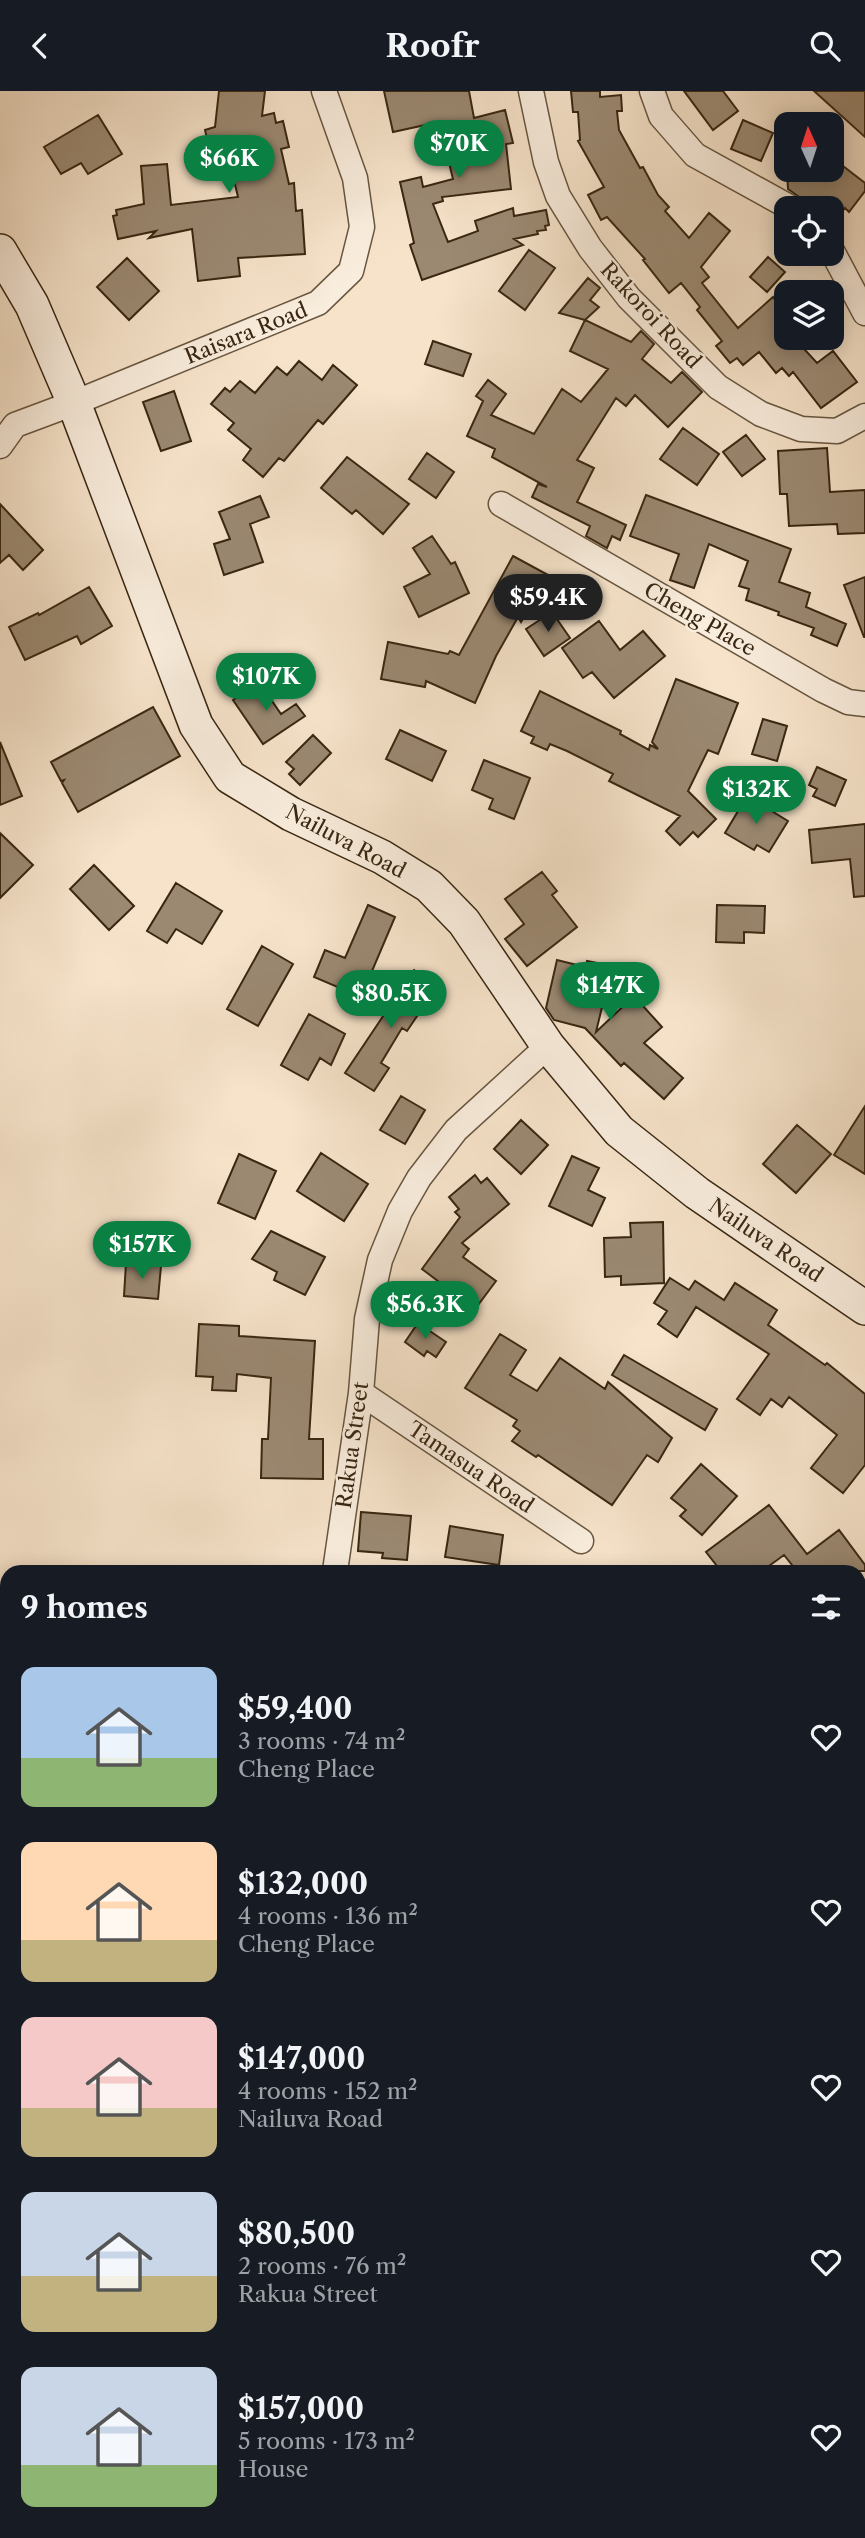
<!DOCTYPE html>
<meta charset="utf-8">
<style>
:root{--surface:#171b24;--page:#242831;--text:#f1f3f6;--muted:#9ea1a6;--accent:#0b8043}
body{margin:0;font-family:"Libre Caslon Text",serif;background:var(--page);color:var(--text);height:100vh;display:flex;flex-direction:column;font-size:26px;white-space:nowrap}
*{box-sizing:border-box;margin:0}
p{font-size:23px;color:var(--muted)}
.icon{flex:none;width:38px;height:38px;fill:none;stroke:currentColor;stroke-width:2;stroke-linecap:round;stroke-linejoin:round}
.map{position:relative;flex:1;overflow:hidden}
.side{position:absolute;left:0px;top:1474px;width:866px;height:975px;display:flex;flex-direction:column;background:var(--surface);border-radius:21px 21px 0 0;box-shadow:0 4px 18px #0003}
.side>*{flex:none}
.needle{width:46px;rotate:357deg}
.tools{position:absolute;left:774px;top:21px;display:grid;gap:14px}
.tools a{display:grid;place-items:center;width:70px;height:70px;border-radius:14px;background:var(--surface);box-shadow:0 4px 18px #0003;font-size:35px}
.price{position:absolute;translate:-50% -60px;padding:0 16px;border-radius:24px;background:var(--accent);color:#fff;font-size:23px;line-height:46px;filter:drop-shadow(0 2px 4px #0008)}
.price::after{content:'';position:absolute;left:50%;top:42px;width:21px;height:16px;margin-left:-10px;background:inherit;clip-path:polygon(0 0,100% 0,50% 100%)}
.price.active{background:#222;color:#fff}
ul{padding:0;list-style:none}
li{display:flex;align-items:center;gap:21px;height:175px;padding:0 21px}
li span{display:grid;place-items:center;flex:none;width:196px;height:140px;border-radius:14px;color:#555}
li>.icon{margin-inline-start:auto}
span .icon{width:84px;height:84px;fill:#fffc;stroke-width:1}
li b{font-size:30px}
h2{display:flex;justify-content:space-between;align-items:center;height:84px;padding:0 21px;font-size:30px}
header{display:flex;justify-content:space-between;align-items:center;height:91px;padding:0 21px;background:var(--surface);font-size:32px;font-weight:700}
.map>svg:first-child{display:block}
.building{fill:#9b8972;stroke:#392712;stroke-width:2}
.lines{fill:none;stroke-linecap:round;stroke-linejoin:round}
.minor-casing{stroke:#685640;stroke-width:27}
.secondary-casing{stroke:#392712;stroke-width:36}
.minor{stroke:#f9eddd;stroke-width:24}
.secondary{stroke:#f9eddd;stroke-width:33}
.labels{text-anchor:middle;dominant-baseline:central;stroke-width:5;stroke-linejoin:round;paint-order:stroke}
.street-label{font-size:21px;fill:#392712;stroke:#f9eddd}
</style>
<header><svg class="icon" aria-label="back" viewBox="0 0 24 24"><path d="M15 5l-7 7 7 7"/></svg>Roofr<svg class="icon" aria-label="search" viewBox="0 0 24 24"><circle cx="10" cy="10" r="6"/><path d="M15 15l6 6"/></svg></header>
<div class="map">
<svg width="865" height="2447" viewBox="0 0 865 2447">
<rect width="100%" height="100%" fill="#f6e3ca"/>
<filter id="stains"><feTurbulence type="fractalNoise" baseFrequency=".00286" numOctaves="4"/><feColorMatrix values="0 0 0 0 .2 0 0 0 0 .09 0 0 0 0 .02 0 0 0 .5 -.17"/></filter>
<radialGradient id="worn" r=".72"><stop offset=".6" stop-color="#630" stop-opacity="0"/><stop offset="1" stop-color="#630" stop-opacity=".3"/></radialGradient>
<path class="building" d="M219,0h46l-3,25 12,-3 2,10 7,-2 6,26 -8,2 8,35 5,-1 2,28 6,-1 3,44 -67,4 2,18 -42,5 -6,-52 -43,9 7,-7 -38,8 -5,-23 4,-1 -1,-5 28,-6 -3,-38 26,-2 4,41 67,-8 -11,-46 -16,4 -6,-25 10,-3z
M384,0h85l5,27 31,-8 8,33 -7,1 5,45 -69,8 1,4 -10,3 15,38 30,-11 -3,-10 38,-13 1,8 32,-6 3,15 -4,1 1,4 -9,1 1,3 -24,5 9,6 -101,35 -12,-35 4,-2 -14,-61 21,-5 2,10 30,-8 -14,-57 -46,10z
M571,0h29v6l21,-2 1,16h-5l2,19 21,38 3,-1 15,28 11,12 -4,4 24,27 20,-25 21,18 -29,36 8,10 -7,6 36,45 35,-31 13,14v27h8l23,25 16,-12 24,31 -36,26 -28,-36 -4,4 -7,-8 -6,5 -17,-21 -16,13 -6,-7 -7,5 -14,-17 6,-5 -25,-31 3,-3 -19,-24 -12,10 -26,-33 2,-1 -38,-42 -6,3 -13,-25 16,-8 -26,-46 2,-1 -2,-28h-5z
M684,0h39l15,20 -25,19z
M814,0h51v46z
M98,24l24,39 -34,20 -7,-11 -20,11 -17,-27z
M743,29l30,13 -12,28 -30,-12z
M843,75l22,17v8l-16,21 -4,-4 -14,18v-18h-16l-27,-19 -1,-19h53z
M529,159l26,18 -30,42 -26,-19z
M768,166l17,15 -18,20 -17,-15z
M127,167l32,33 -30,29 -32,-33z
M588,187l12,10 -10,12 9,7 -14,13 46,22 10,-11 13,13 -12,15 29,24 11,-11 20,20 -34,35 -33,-32 -9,11 -10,-8 -39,62 17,8 -17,34 49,23 -6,15 -8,-4 -5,12 -21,-12 4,-10 -58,-29 6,-13 9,3 -55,-30 3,-8 -28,-13 16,-35 -7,-5 12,-16 18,14 -15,21 43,19 28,-45 19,13 27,-33 -38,-18 15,-31 -26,-7z
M433,250l38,13 -8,22 -38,-12z
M299,270l23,19 11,-15 24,20 -34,39 -5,-4 -34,41 -5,-3 -16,19 -20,-17 8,-11 -23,-19 6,-7 -23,-19 14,-16 5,4 10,-11 15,12 22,-26 10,8z
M174,300l17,50 -30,10 -18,-49z
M683,337l36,26 -22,31 -37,-26z
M746,344l19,24 -23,17 -19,-24z
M827,357l3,44 35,-2v43l-27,1 -1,-10 -48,2 -2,-32h-7l-2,-43z
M427,362l27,19 -18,26 -27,-19z
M347,366l62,47 -26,30 -27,-24 -4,4 -31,-26z
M646,404l145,54 -12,33 31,11 -4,14 40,17 -9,22 -26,-11 3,-7 -36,-13 1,-3 -33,-12 3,-11 -10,-3 9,-25 -39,-17 -15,44 -24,-8 9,-26 -49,-18z
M260,405l9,21 -19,7 13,38 -39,13 -10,-31 16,-5 -11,-27z
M0,413l43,46 -20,20 -14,-15 -9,8z
M432,445l19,28 4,-2 14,31 -50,24 -15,-30 26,-13 -17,-26z
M513,465l35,19 -27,47 -3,-5 -22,39 -21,47 -49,-22 -1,6 -44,-8 7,-37 60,12 2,-3 9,4z
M865,486v60h-1l-20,-52z
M89,496l23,39 -31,18 -4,-8 -52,24 -16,-33 29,-14 1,2z
M552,521l18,26 -26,18 -18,-27z
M599,530l21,29 23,-19 22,25 -51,42 -22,-26 -9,6 -21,-30z
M676,588l62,24 -20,51 -10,-4 -20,41 28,28 -18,18 -5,-5 -13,13 -14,-14 14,-15 -71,-35 4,-7 -46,-23 -17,-7 -3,6 -16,-7 3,-6 -13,-6 19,-40 81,40 -1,3 29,16 1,-5 8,4 -6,-7z
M259,591l22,32 15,-10 9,12 -42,28 -30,-44z
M153,616l27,49 -102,56 -16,-29 2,-3 -3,1 -10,-19z
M763,628l24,7 -10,35 -25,-7z
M400,639l46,21 -14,30 -46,-22z
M313,644l18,18 -31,32 -11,-11 5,-5 -8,-7z
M0,651l22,54 -22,9z
M484,669l46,18 -16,41 -25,-10 4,-10 -21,-9z
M817,676l29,13 -11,26 -22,-10 4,-7 -8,-4z
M747,705l41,25 -19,31 -12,-7 -3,5 -29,-17z
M865,733v72l-11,1 -4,-38 -38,4 -3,-33z
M0,742l33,32 -33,33z
M94,774l40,41 -25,24 -39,-41z
M542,781l15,19 -5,4 25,32 -50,39 -22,-27 19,-15 -19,-25z
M176,792l46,28 -20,33 -26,-15 -9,14 -20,-12z
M368,814l27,12 -34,80 -47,-20 11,-27 20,8z
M717,814l48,1 -1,27 -20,-1v11l-28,-1z
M262,855l31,18 -35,62 -31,-17z
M557,869l28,7 2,-6 25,5 -16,66 38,-36 28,31 -18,16 39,35 -19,21 -40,-36 -3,3 -36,-38 -31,-8 -8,-12z
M414,879l24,15 -31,46 -5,-3 -21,35 8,5 -15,23 -29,-18z
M309,923l36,20 -14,31 -11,-7 -12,22 -27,-15z
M401,1005l24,14 -20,34 -25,-14z
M865,1015v68l-31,-19z
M521,1029l27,25 -27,29 -27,-25z
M797,1034l34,29 -35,39 -33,-29z
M321,1062l47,31 -24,37 -47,-30z
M239,1063l37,17 -21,48 -37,-16z
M572,1065l27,12 -11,22 17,8 -13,28 -43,-20z
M475,1084l6,8 6,-5 22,26 -47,39 7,6 -6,8 33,24 -21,28 -53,-40 38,-52 -5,-5 4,-3 -10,-12z
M663,1131l1,61 -43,2v-9l-16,1 -1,-39 27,-1 -1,-14z
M271,1140l54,26 -20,38 -31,-15 3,-8 -25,-13z
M126,1172l35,3 -3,33 -34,-3z
M670,1187l19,12 6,-9 29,19 11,-17 42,27 -9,15 57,40 2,-2 38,31v71l-22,28 -32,-25 26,-33 -48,-38 -7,10 -11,-8 -11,16 -23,-16 32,-45 -73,-47 -19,30 -19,-13 9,-13 -13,-8z
M418,1232l28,19 -10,15 -9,-6 -3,5 -19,-14z
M199,1233l40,2v10l76,5 -6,98h14v40l-62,-1 1,-39h6l3,-61 -34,-4 -1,17 -24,-1 1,-13 -17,-1z
M500,1243l26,16 -16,25 27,16 23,-33 45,31 3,-7 64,56 -14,24 -11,-7 -35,50 -74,-50 -2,2 -24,-16 8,-10 -7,-5 4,-6 -52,-32z
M624,1264l93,54 -12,21 -93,-55z
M701,1373l36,32 -35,39 -22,-19 6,-6 -15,-12z
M769,1414l38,49 32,-24 26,35v6h-82l9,-6 -8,-10 -22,16h-41l-15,-19z
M361,1421l50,4 -4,44 -25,-2 1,-5 -25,-2z
M450,1435l53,9 -4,30 -54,-8z"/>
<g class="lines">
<g class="minor-casing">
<path id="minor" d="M531,0l15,71 12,34 32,52 39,50 89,89 43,27 40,15 36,2 28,-15
M652,0l9,25 34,39 96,53
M831,158l34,64
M0,355l15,-21 59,-22 244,-100 33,-32 11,-44 -7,-49 -31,-87
M501,413l322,186 25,12 17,2
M361,1302l220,148
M335,1480l26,-178 6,-74 13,-59 20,-49 19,-33 37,-48 92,-84
M859,1689l6,7
M859,2198l6,2"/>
</g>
<g class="secondary-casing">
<path id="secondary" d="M0,160l32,54 42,98 122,322 34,52 61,37 91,43 47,29 35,36 84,124 71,85 78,62 168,115"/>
</g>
<use href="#minor" class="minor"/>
<use href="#secondary" class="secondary"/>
</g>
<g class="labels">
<g class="street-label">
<text transform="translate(651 224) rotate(47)">Rakoroi Road</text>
<text transform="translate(246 242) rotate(-22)">Raisara Road</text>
<text transform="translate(700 528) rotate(30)">Cheng Place</text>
<text transform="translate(346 750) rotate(28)">Nailuva Road</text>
<text transform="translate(766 1149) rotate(34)">Nailuva Road</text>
<text transform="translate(352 1354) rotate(-82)">Rakua Street</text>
<text transform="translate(471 1376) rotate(34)">Tamasua Road</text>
</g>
</g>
<rect width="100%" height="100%" filter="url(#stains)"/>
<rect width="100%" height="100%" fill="url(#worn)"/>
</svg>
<div class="tools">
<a><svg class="needle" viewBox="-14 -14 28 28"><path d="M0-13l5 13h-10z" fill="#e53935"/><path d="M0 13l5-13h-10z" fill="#9ea1a6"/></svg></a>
<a><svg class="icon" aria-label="locate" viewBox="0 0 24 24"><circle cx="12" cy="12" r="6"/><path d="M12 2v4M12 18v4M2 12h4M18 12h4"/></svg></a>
<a><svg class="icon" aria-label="layers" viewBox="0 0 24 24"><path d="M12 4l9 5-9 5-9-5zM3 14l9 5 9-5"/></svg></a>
</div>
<b class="price" style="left:459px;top:89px">$70K</b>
<b class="price" style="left:229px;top:104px">$66K</b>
<b class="price active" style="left:548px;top:543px">$59.4K</b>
<b class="price" style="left:266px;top:622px">$107K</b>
<b class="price" style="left:756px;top:735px">$132K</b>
<b class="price" style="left:610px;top:931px">$147K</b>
<b class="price" style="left:391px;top:939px">$80.5K</b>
<b class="price" style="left:142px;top:1190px">$157K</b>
<b class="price" style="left:425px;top:1250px">$56.3K</b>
<section class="side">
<h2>9 homes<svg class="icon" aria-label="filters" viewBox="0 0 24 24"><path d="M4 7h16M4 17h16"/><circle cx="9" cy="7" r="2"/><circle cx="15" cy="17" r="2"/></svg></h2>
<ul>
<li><span style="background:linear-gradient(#a9c7e8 65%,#8fb573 0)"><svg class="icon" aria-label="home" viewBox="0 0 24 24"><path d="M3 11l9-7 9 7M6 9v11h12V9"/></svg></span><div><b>$59,400</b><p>3 rooms · 74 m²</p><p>Cheng Place</p></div><svg class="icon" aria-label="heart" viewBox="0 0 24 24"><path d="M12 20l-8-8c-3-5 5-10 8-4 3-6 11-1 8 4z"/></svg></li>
<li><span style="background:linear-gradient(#ffd9b3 70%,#c2b280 0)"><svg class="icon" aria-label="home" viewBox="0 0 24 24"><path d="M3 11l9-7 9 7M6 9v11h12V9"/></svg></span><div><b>$132,000</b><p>4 rooms · 136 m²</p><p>Cheng Place</p></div><svg class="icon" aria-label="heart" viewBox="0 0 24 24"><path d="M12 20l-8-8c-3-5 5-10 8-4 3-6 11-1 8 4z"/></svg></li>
<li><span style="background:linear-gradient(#f6c9c9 65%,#c2b280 0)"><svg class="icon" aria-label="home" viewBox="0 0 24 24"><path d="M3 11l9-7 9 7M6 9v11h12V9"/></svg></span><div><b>$147,000</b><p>4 rooms · 152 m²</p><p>Nailuva Road</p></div><svg class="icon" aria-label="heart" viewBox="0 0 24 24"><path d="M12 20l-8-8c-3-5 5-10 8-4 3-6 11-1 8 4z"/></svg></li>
<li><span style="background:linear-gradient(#c9d6e8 60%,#c2b280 0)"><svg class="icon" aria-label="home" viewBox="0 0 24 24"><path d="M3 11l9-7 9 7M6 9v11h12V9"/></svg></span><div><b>$80,500</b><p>2 rooms · 76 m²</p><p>Rakua Street</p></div><svg class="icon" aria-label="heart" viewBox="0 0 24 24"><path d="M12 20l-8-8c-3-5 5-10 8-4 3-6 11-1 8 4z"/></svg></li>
<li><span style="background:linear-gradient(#c9d6e8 70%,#8fb573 0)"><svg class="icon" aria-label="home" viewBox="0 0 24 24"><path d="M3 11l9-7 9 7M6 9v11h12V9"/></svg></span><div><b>$157,000</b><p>5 rooms · 173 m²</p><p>House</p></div><svg class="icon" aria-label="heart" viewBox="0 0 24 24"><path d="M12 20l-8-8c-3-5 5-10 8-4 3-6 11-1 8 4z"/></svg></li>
</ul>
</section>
</div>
